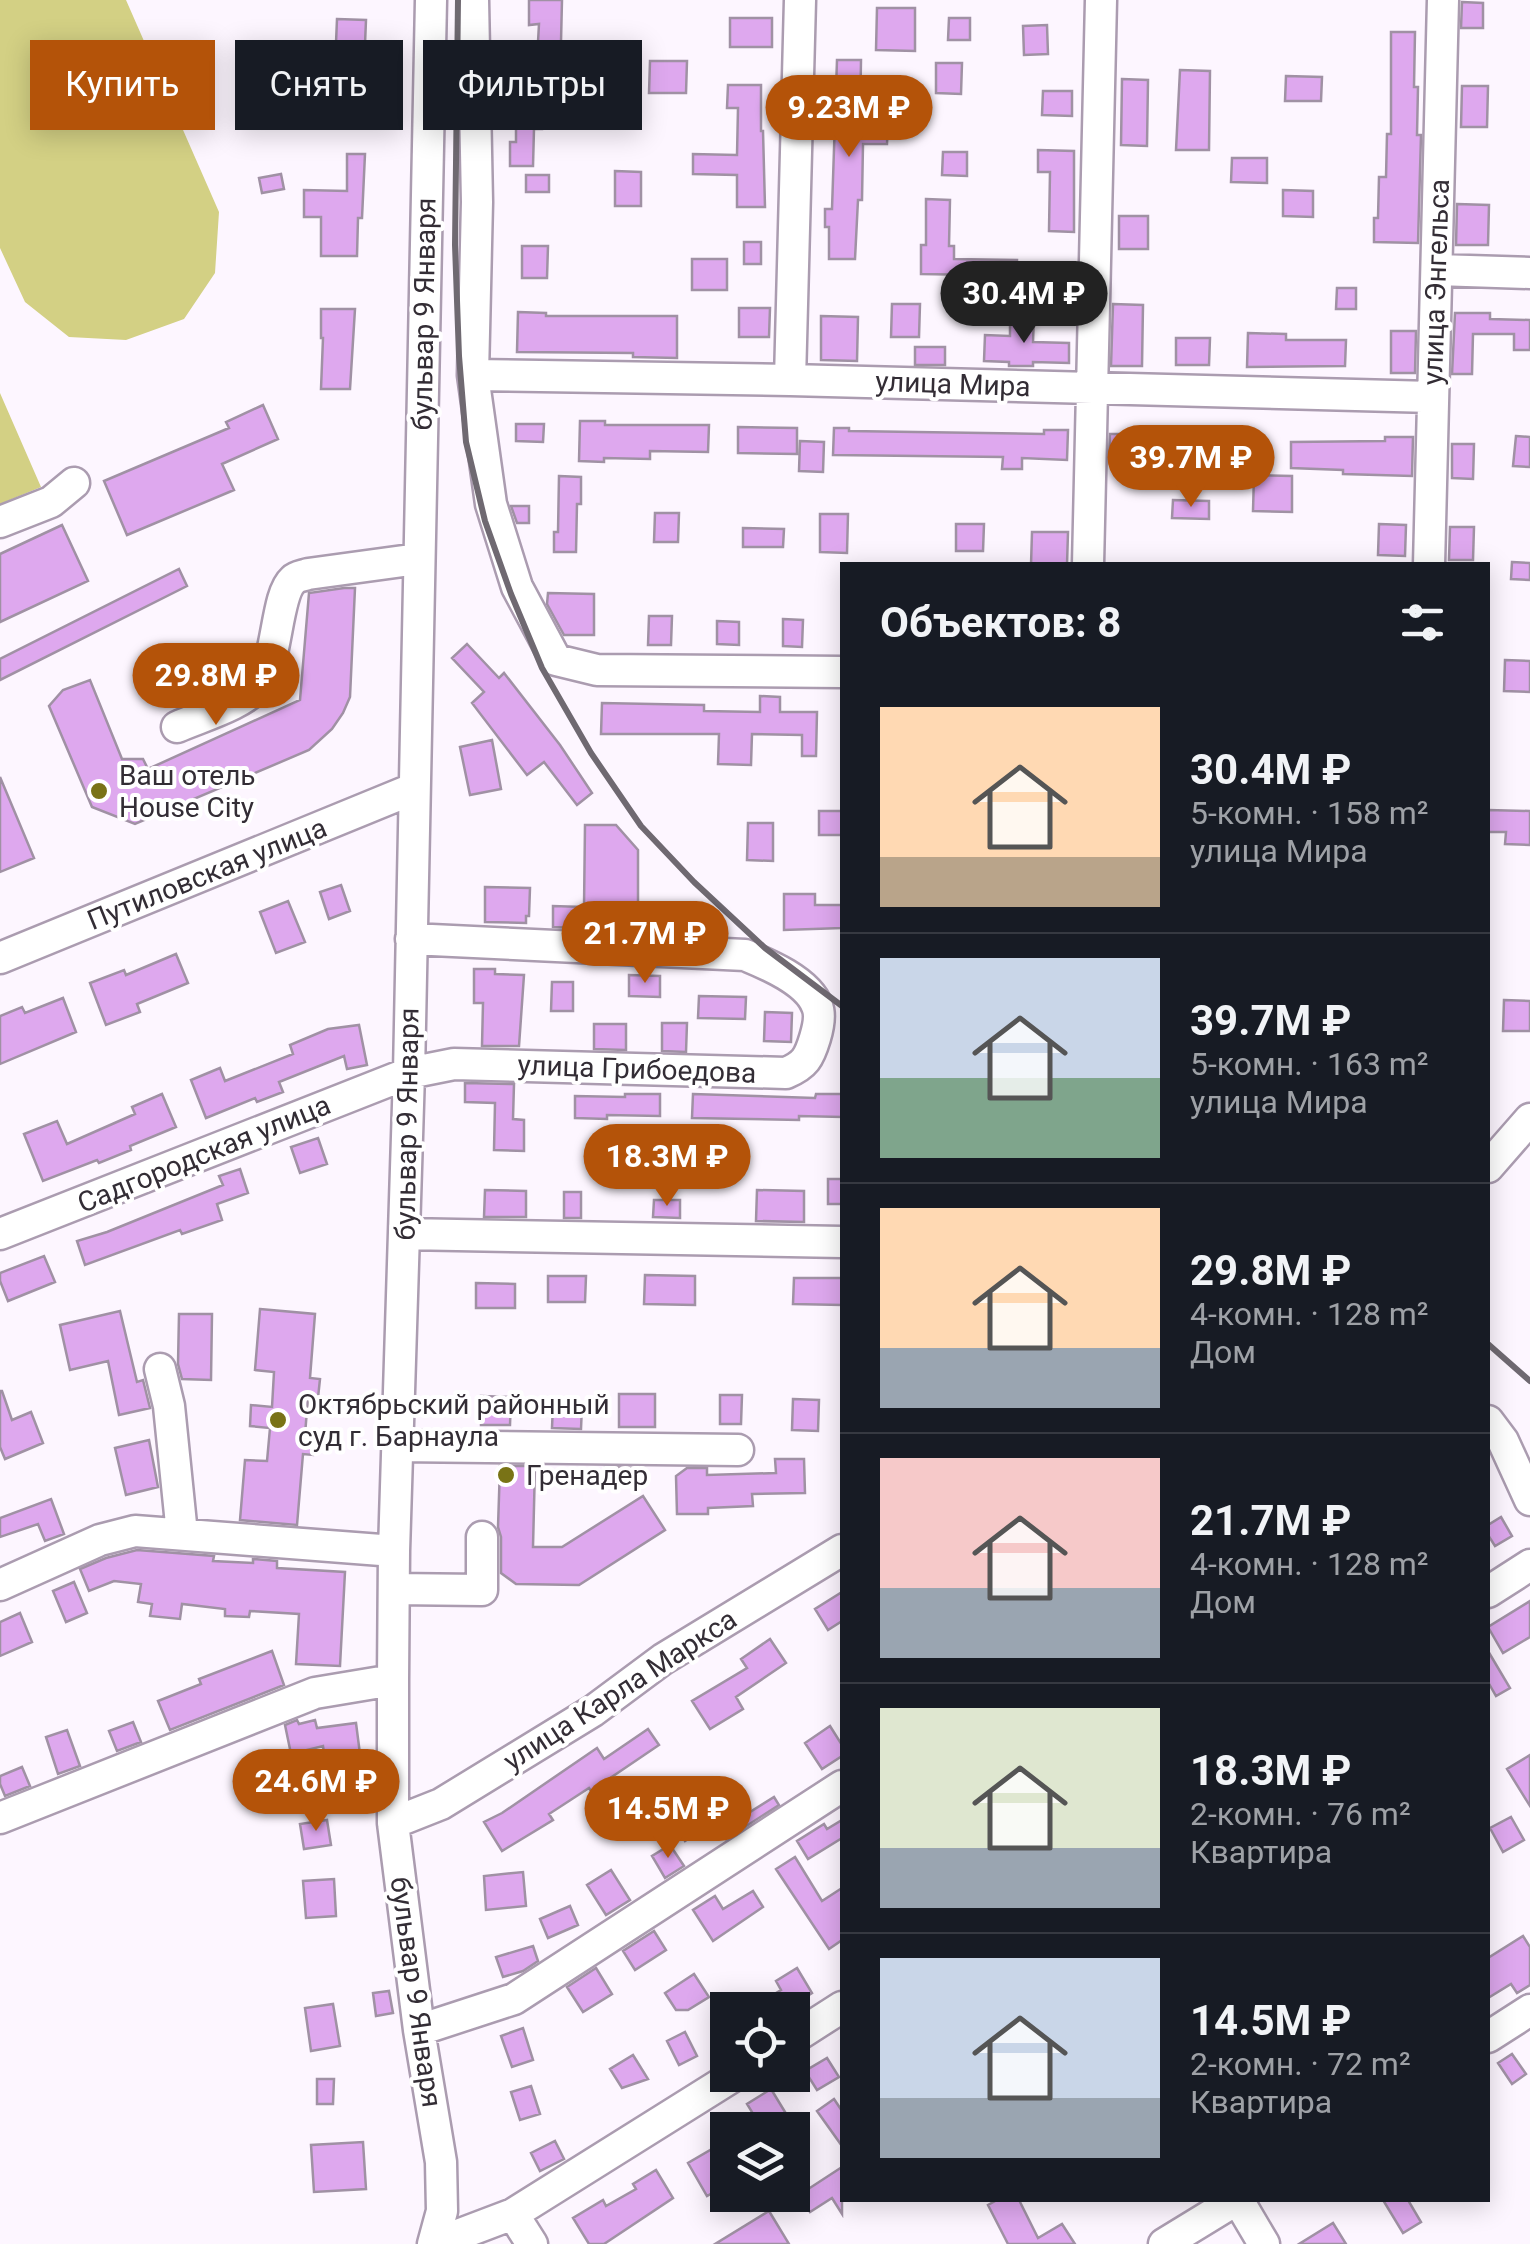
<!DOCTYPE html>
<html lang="ru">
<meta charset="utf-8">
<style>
:root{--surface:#171b24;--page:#20242c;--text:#f1f3f6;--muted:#9ea1a6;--line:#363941;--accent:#b45309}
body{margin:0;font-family:Roboto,sans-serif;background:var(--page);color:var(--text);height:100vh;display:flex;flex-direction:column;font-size:38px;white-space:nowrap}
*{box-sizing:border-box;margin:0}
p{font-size:32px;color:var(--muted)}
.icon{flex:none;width:55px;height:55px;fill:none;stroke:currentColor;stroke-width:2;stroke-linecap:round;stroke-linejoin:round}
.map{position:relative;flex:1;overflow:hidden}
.drawer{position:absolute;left:840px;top:562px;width:650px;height:1640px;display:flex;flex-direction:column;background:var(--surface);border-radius:0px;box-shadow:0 5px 25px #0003}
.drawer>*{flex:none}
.banner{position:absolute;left:30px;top:40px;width:660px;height:90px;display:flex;gap:20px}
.controls{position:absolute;left:710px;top:1992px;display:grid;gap:20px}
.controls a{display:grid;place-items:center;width:100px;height:100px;border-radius:0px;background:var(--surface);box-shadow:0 5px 25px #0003;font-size:50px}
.price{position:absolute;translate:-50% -85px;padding:0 22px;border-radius:35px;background:var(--accent);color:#fff;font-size:32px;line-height:65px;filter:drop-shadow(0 2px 5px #0008)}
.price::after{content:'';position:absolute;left:50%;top:60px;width:30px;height:22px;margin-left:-15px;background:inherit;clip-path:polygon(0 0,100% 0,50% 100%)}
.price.selected{background:#222;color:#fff}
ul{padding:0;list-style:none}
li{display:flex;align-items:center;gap:30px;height:250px;padding:0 40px}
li+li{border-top:2px solid var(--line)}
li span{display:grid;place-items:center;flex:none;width:280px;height:200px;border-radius:0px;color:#555}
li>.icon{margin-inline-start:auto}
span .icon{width:120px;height:120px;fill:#fffc;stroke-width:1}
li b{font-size:42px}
h2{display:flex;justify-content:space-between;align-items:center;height:120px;padding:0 40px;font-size:42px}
.pill{padding:0 35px;border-radius:0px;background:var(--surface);box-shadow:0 5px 25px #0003;font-size:35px;line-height:90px}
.pill.selected{background:var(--accent);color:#fff}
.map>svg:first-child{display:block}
.green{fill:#d3d084}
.building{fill:#dea8ee;stroke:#a091a4;stroke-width:2.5}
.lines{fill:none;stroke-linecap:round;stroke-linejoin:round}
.minor-casing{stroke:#ab9cb0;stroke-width:35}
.minor{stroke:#fff;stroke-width:30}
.rail{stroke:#6f6971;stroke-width:6}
.poi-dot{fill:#797316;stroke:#fff;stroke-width:4}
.labels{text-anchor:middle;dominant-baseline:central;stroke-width:8;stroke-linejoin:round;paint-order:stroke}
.street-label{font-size:28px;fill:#332d35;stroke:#fff}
.poi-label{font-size:28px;fill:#332d35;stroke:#fff;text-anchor:start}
</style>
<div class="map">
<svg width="1530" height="2244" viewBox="0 0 1530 2244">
<rect width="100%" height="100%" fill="#fdf6ff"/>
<path class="green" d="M0,0h126l93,212 -4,61 -31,46 -58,21 -57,-3 -44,-35 -25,-54z
M0,393l41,94 -41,17z"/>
<path class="building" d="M529,0h33l-1,42h28l1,22h-23l-1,24 -23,1 -1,40h-8l-1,37h-23v-24h6v-36h6v-46h15l2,-36 -10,1z
M1462,2l21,1v25h-22z
M877,8h38v43l-39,-1z
M730,18h42v29h-42z
M949,18h21v22h-22z
M337,19l29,1 -4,96 -29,-1z
M1047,25l1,29 -24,1 -1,-29z
M1391,32h24l-1,55h4l-1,48h4l-3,108 -44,-1v-24h4l1,-41h7l1,-43h4z
M837,60h24l-1,61 28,1 -1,22h-24l-1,56h-4l-3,59h-26v-32h-4v-18h7z
M650,61h37l-1,32h-37z
M936,63h26l-1,31 -25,-1z
M1180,70l30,1 -1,79h-33z
M1286,76l36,1 -1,24h-36z
M1122,79l26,1 -1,66 -26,-1z
M728,85h33v46h2l2,76h-28v-32l-44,-1v-20l44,1 1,-47h-11z
M1462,86h26l-1,41h-26z
M1043,91h29v25l-30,-1z
M1038,150l36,1v81l-25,-1 1,-59h-12z
M943,152h24v24l-25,-1z
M347,154h18l-3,64h-4l-1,38h-36v-39h-17v-27l43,1z
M1232,158h35v25l-36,-1z
M615,171l26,1v34h-26z
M281,174l3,15 -22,4 -3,-15z
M526,175h23v17h-23z
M1283,190l30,1v26l-30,-1z
M926,199l24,1 -1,46h5v13l63,1v18h-39v-3l-57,-1v-29h5z
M1457,204l32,1 -1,40h-32z
M1119,216h29v33h-29z
M744,242h17v22h-17z
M522,246h26l-1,32h-25z
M692,259h35v31h-35z
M1337,288h19v21h-20z
M892,304h28l-1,33h-28z
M1113,304l30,1 -1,61h-31z
M739,308h31l-1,29h-30z
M321,309h34l-5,80h-29l2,-51h-2z
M518,312l28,1v3h131v42l-44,-1v-4l-116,-1z
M1455,313h35v6l40,1v30h-16v-16h-41l-1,40h-20z
M1010,314l24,1 -1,27 36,1v20l-36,-1v4h-24v-4l-25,-1 1,-26 25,1z
M821,316l37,1 -1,44 -36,-1z
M1391,331h25l-1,42h-24z
M1248,333l38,1v6h60l-1,26 -98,1z
M1176,338h34l-1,27h-33z
M915,347h30v18h-30z
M263,405l15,34 -56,25 12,26 -107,45 -23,-54 125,-53 -3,-6z
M580,421h25v4h104l-1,27 -58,-1v8l-46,-1v4l-25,-1z
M516,424h28l-1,18 -27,-1z
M738,427l59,1v26l-59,-1z
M834,428h15v3l195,3v-4h24l-1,30 -45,-2v11h-20l1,-12 -170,-2z
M1110,434h35l-1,26 -35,-1z
M1177,436l49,1v24l-49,-1z
M1516,436l14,1v30l-17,-1z
M1385,437h28l-1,39 -69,-2v-4l-52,-2v-26l94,-1z
M800,441l24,1 -1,30 -24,-1z
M1452,444h22l-1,35 -21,-1z
M1254,475l38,1v36l-39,-1z
M559,476l22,1v27h-4l-1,48h-22v-20h4z
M1173,500l36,1v18l-37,-1z
M511,506h18v17h-12z
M655,513h24l-1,29h-24z
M820,514h28l-1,39 -27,-1z
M956,524h28l-1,27h-27z
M1379,524l27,1 -1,31 -27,-1z
M62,525l26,56 -88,41v-68z
M1450,527h24l-1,33h-24z
M743,528l41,1 -1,18h-40z
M1032,532h36l-1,33h-36z
M1512,562l18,1v17l-19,-1z
M179,569l8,17 -187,94v-21z
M344,588h11l-5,109 -7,16 -11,16 -23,21 -174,74 -43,-17 -43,-101 14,-16 27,-10 32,79h21l5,10 152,-69 9,-107z
M548,593l46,1v41h-30l-17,-31z
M649,616h23l-1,29h-23z
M783,619l20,1 -1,27 -19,-1z
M717,621l22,1v23l-22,-1z
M467,644l32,34 5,-5 56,72 32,48 -15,12 -33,-43 -17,13 -55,-72 12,-11 -32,-34z
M1505,660l25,1v31l-26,-1z
M760,696l20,1v15h37l-1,44h-14v-21l-50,-1 -1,31 -33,-1 1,-30h-118l1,-31 102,2v6l56,1z
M492,740l9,49 -31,6 -10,-48z
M0,777l34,81 -34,14z
M1488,810l42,1v34l-25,-1 1,-12h-18z
M819,811h23v24h-23z
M748,823h25v38l-26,-1z
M585,825h31l22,25v59l49,3 -1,21 -133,-6v-21l31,1z
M341,885l9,26 -21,8 -9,-27z
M485,887l45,1 -1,28h-3v7l-41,-1z
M784,894h31v11h27v23l-58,2z
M288,901l17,41 -29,11 -16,-41z
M176,954l12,29 -51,21 3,8 -34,13 -16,-42 34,-13 2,5z
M474,969h21v5l29,1 -5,71h-37l1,-43h-9z
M629,975l31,1v21l-31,-1z
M552,982h21v29h-22z
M699,996l47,1 -1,22 -47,-1z
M63,998l13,34 -76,32v-48l22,-9 3,6z
M1504,1000l26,1v30h-27z
M765,1012l27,1 -1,29 -27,-1z
M662,1023h25l-1,29 -24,-1z
M594,1024h32v26l-32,-1z
M359,1025l8,40 -20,4 -3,-13 -65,26 4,10 -26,10 -2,-4 -49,20 -15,-38 29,-12 5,13 68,-27 -3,-9 38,-16z
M465,1083l49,1 -1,35 11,1v31l-30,-1 1,-47 -30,-1z
M162,1094l14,33 -46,19 1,4 -32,13 -2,-3 -54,21 -19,-47 33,-13 10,23 68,-30 -3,-7z
M625,1094h35v22l-53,-1v4l-32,-1v-22l50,1z
M693,1094l122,4 1,-4h26v23l-43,-1v4l-107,-2z
M318,1138l9,26 -27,9 -9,-26z
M240,1169l8,24 -31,11 5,16 -40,14 -2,-4 -95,35 -8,-24 30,-9 116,-47 -4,-9z
M828,1179h14v25h-14z
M485,1190l41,1v26h-42z
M757,1190l47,1v31l-48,-1z
M564,1192h17v26h-17z
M654,1200h26v18l-27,-1z
M44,1256l11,26 -47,19 -8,-20v-8z
M645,1275l50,1v29l-51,-1z
M548,1276h38l-1,26h-37z
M794,1278h48v27l-49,-1z
M476,1283l39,1v24h-39z
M260,1309l55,5 -5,64 10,1 -2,19 -10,-1 -3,38 9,1 -1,19 -10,-1 -6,71 -57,-5 5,-60 22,1 3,-33 -20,-2 1,-21 21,2 2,-35 -19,-2z
M120,1311l17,71 6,-2 7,28 -31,7 -11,-54 -38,9 -10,-45z
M179,1314h33l-1,66 -29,-1 -4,-15z
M0,1391h2l10,29 19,-8 12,31 -38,16 -5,-12z
M619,1394h36v33h-36z
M720,1395h22l-1,29h-21z
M481,1396l30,1 -1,28h-29z
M793,1399l26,1 -1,31 -26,-1z
M553,1404l29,1 -1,24 -29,-1z
M149,1440l9,47 -32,8 -11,-47z
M775,1459h29l1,34 -53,1 1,12 -45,2v6h-31l-1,-38 11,-8h20v7l69,-2z
M500,1466h35l-2,81h29l81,-51 22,34 -86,55 -63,-1 -15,-11v-36l-3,-10z
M605,1467l32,1v8h-32z
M51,1499l13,35 -19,7 -7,-17 -38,13v-19z
M1501,1517l11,19 -17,10 -7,-11v-10z
M137,1550l77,6 -1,5 40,2v-4l24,2v7l68,4 -5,94 -44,-2 3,-50 -49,-3 -1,6 -24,-1v-7l-43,-5 -2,15 -30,-3 2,-12 -14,-2 3,-18 -27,-3 -25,10 -9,-22 26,-11z
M74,1582l13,31 -21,9 -13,-31z
M842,1592v29l-14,9 -13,-21z
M1530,1601v36l-27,16 -15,-26z
M20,1613l12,29 -32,14v-34z
M770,1639l16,24 -50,34 7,12 -33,20 -18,-28 55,-33 -6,-9z
M272,1651l12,34 -114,45 -12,-29 43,-17 -2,-5z
M1488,1651l22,37 -14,8 -8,-14z
M297,1720l2,4 16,-4 2,8 39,-5 8,62 -35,4 -6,-43 -32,8 -6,-29z
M133,1722l8,20 -24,9 -8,-20z
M830,1726l12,19v11l-20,13 -17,-26z
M648,1729l11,16 -68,46 -2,-3 -40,26 4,6 -51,31 -18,-29 18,-9 95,-65 7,11z
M67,1730l13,36 -22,8 -12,-37z
M1530,1755v51l-23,-37z
M22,1767l8,19 -25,10 -5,-12v-8z
M774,1797l5,8 -53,34 -12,-19 13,-9 7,11z
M690,1798l18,28 -23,15 -18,-29z
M1511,1817l13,23 -21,12 -13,-24z
M327,1820l4,25 -27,4 -4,-25z
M842,1820v18l-34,21 -11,-18 27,-17 3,5z
M670,1845l14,21 -19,12 -13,-22z
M795,1857l27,44 20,-13v52l-13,9 -53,-80z
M611,1870l19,30 -24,15 -19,-30z
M523,1872l3,34 -40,4 -2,-34z
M334,1879l2,37 -30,2 -3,-37z
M753,1891l10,16 -50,34 -20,-31 22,-14 8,13z
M570,1906l8,19 -30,13 -8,-19z
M654,1931l12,19 -31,20 -12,-19z
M1523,1936l7,11v38l-13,8 -6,-9 -23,14v-40z
M533,1946l5,15 -15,10 -20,6 -7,-20z
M596,1968l16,26 -29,18 -16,-25z
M797,1968l15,25 -27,17h-37l33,-20 -5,-9z
M694,1974l15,23 -21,13h-12l-11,-17z
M389,1991l4,22 -17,3 -3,-23z
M333,2004l7,42 -29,5 -6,-43z
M523,2028l10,32 -21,7 -11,-31z
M685,2032l12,24 -18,9 -12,-24z
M1512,2054l14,20 -14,10 -14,-21z
M633,2055l15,24 -26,9 -12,-19z
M827,2058l12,19 -22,13 -12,-19z
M317,2079h17l-1,25h-16z
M531,2086l9,28 -20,6 -9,-28z
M771,2089l25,41h-33l-16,-26z
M834,2099l8,12v35l-25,-35z
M555,2141l9,18 -24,12 -9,-18z
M363,2142l3,47 -52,3 -3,-47z
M712,2149l16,27v8l-21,12 -19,-33z
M842,2167v47l-10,-16 -22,14 -11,-17z
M656,2170l17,28 -69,46h-15l-16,-26 30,-18 3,6 30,-17 -3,-5z
M997,2200h22l19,38 24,-14 13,20h-67l-20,-39z
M1383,2200h25l13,22 -18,11z
M769,2211l20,33h-74z
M1333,2223l13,21h-47z"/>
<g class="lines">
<g class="minor-casing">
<path id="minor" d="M431,0l-22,1073 -15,478 -1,129v143l26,207 22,132 1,49 -9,33
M473,0l4,202 -4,173 18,129 26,83 39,73 41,10 245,2
M1437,270l93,3
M473,375l317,5 642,17
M790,380l10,-380
M0,522l51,-20 23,-19
M1088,565l13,-565
M1429,565l14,-565
M177,727c25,-11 66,-22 83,-43 18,-25 16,-89 33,-104 4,-4 10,-4 15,-6l110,-15
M0,958l413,-169
M1488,1167l42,-48
M0,1234l409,-161 45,-9 332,9c19,-8 23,-15 29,-35 3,-10 6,-23 2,-32 -9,-25 -50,-42 -72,-51l-334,-16
M404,1234l438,8
M160,1369l9,37 13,128
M1488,1421l15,20 27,59
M397,1446l341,4
M0,1585l100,-45 35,-9 259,20
M394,1589l88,1v-53
M1488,1592l42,-27
M0,1818l315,-125 78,-13
M393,1823l48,-19 152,-93 70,-52 179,-109
M419,2030l95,-31 328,-213
M1488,2037l42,-27
M792,2039l50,-32
M1238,2200l26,44
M513,2214l19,30
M434,2244l79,-30 222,-139
M1164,2244l72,-44"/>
</g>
<use href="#minor" class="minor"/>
<path class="rail" d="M458,0l-3,245 4,111 7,86 19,79 26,73 31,74 49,85 50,73 53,56 71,66 77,58
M1488,1344l42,37"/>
</g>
<g class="poi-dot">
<circle cx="99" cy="791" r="10"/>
<circle cx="278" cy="1420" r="10"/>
<circle cx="506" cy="1475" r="10"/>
</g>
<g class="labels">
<g class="street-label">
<text transform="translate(1436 282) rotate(-88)">улица Энгельса</text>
<text transform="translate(424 314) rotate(-89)">бульвар 9 Января</text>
<text transform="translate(953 384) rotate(2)">улица Мира</text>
<text transform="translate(207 874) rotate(-22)">Путиловская улица</text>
<text transform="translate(637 1069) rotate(2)">улица Грибоедова</text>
<text transform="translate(407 1124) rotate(-89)">бульвар 9 Января</text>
<text transform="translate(204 1154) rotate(-22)">Садгородская улица</text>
<text transform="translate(620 1690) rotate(-33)">улица Карла Маркса</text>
<text transform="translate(416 1992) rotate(82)">бульвар 9 Января</text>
</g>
<g class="poi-label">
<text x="119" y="775">Ваш отель<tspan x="119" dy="32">House City</tspan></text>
<text x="298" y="1404">Октябрьский районный<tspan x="298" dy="32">суд г. Барнаула</tspan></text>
<text x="526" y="1475">Гренадер</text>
</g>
</g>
</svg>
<div class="controls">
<a><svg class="icon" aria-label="locate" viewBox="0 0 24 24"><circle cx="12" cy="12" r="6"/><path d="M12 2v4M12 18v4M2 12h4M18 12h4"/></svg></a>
<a><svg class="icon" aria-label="layers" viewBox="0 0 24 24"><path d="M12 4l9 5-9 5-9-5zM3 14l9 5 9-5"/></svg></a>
</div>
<b class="price" style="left:849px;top:160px">9.23M ₽</b>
<b class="price selected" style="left:1024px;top:346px">30.4M ₽</b>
<b class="price" style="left:1191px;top:510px">39.7M ₽</b>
<b class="price" style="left:216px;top:728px">29.8M ₽</b>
<b class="price" style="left:645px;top:986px">21.7M ₽</b>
<b class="price" style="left:667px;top:1209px">18.3M ₽</b>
<b class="price" style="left:316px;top:1834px">24.6M ₽</b>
<b class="price" style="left:668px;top:1861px">14.5M ₽</b>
<div class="banner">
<a class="pill selected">Купить</a>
<a class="pill">Снять</a>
<a class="pill">Фильтры</a>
</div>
<section class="drawer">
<h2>Объектов: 8<svg class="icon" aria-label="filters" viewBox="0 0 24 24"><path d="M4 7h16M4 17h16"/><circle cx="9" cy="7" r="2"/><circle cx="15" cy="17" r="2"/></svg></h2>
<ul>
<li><span style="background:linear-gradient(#ffd9b3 75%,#b9a48a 0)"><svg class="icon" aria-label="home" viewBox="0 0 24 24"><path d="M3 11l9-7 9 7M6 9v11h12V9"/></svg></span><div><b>30.4M ₽</b><p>5-комн. · 158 m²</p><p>улица Мира</p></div></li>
<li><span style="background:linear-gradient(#c9d6e8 60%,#7fa58c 0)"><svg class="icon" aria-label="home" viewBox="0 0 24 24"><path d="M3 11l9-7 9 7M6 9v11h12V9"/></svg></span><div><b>39.7M ₽</b><p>5-комн. · 163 m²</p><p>улица Мира</p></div></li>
<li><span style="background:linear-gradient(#ffd9b3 70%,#9aa5b1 0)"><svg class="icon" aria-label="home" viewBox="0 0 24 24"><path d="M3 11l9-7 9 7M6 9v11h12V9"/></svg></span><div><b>29.8M ₽</b><p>4-комн. · 128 m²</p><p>Дом</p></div></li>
<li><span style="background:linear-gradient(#f6c9c9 65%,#9aa5b1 0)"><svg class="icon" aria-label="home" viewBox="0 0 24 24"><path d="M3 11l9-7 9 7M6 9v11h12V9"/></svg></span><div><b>21.7M ₽</b><p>4-комн. · 128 m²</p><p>Дом</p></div></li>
<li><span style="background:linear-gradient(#dfe7d0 70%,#9aa5b1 0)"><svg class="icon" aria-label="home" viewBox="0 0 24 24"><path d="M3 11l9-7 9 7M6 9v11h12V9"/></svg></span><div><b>18.3M ₽</b><p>2-комн. · 76 m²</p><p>Квартира</p></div></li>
<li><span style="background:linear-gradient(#c9d6e8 70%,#9aa5b1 0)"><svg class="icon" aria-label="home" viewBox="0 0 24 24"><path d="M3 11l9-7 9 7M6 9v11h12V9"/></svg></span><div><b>14.5M ₽</b><p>2-комн. · 72 m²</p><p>Квартира</p></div></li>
</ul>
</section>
</div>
